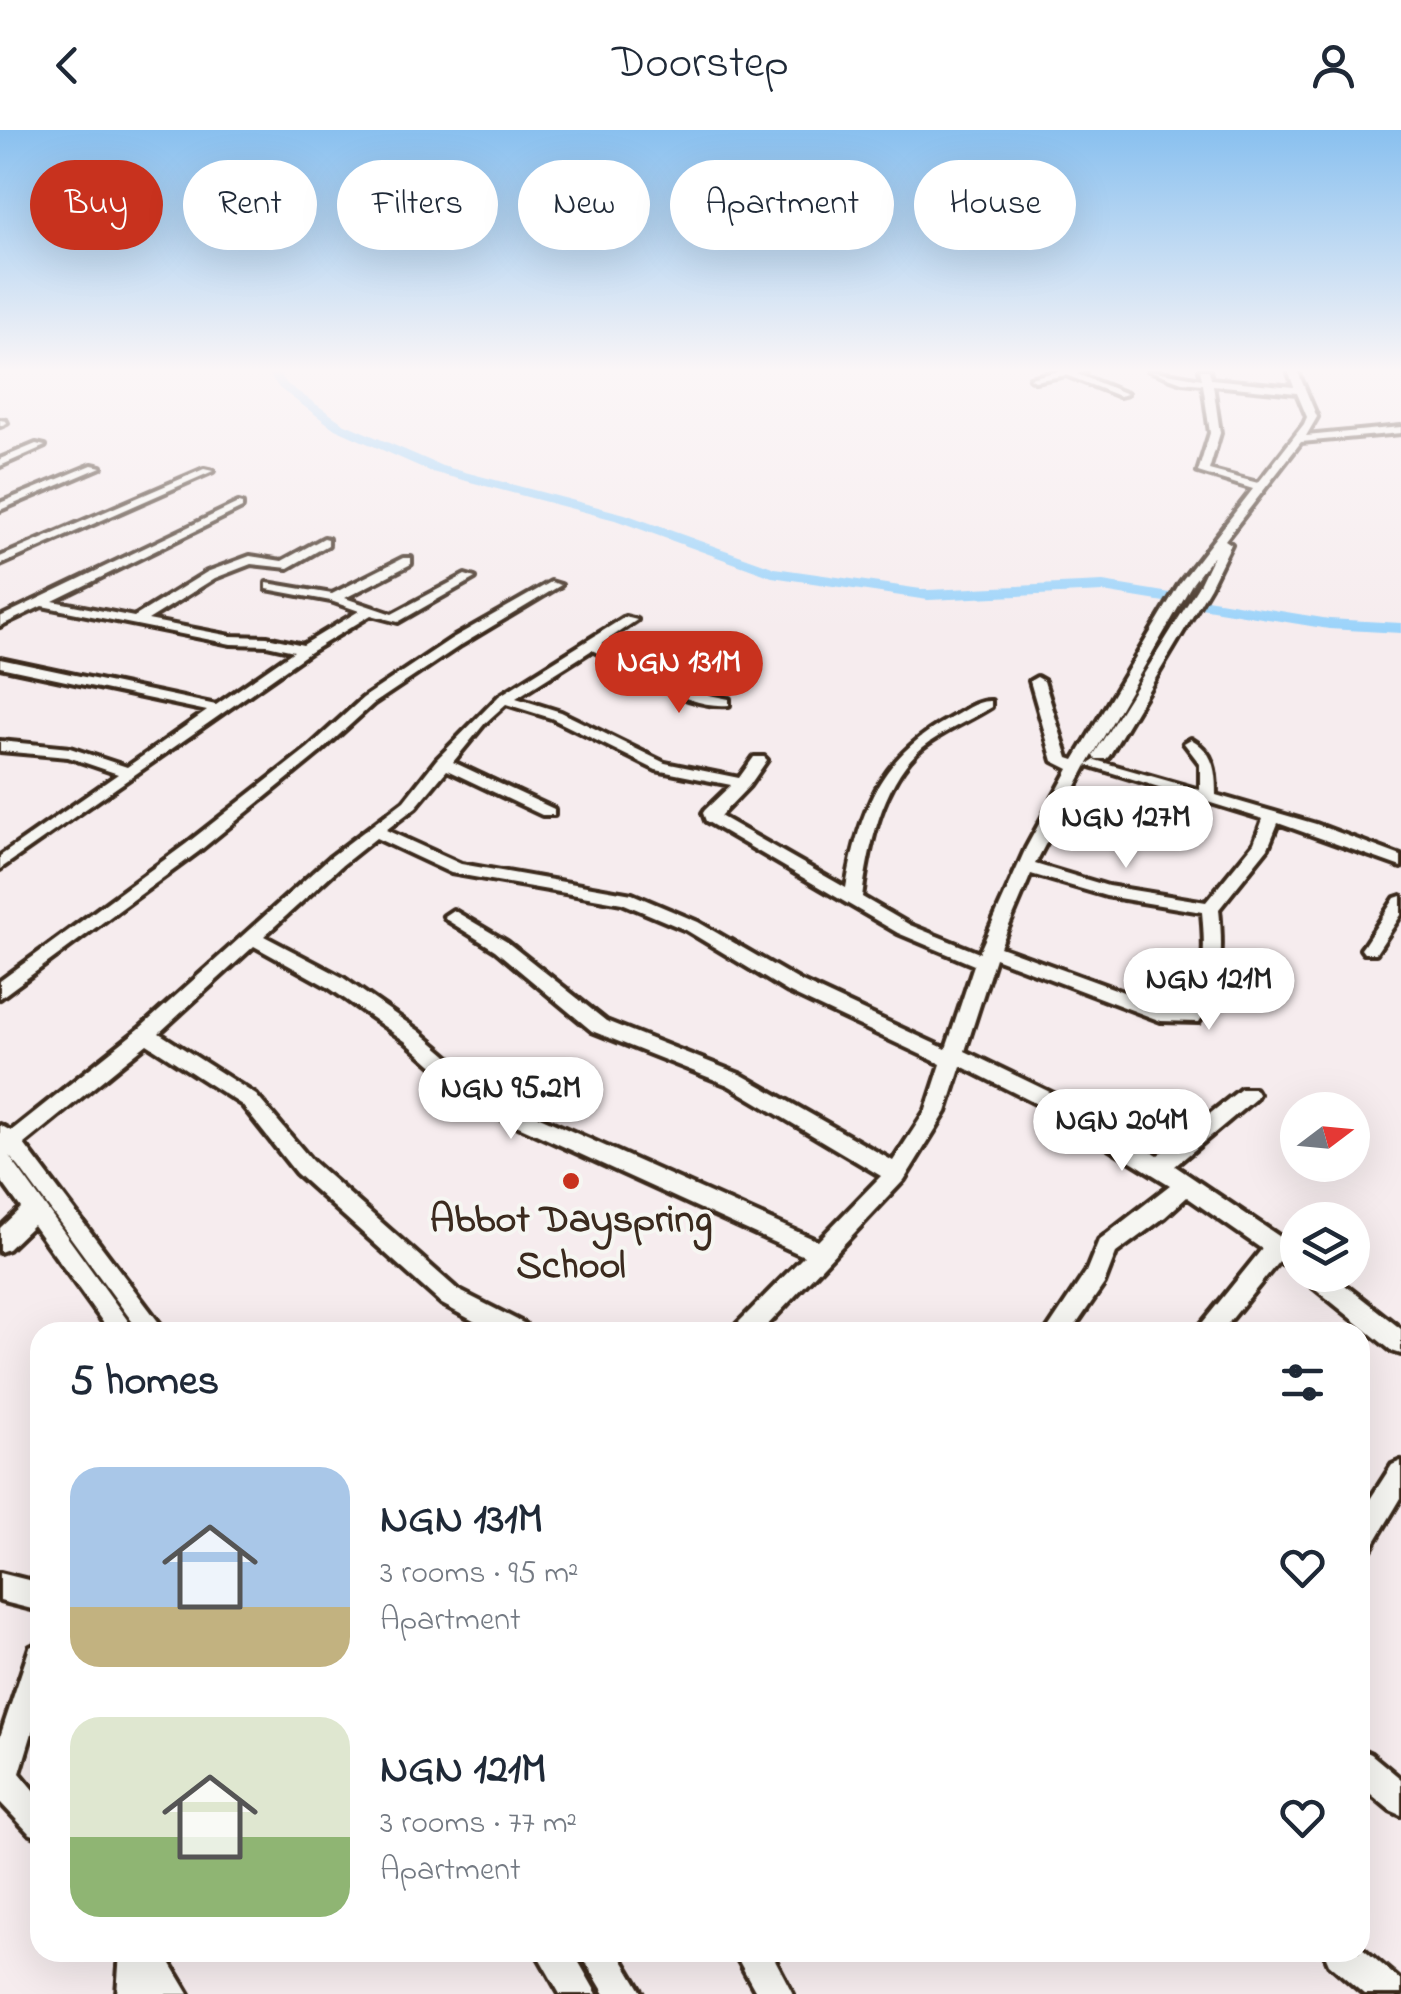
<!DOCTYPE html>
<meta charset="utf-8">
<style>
:root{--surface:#fff;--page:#f2f2f3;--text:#1f2937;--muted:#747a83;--accent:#c8321e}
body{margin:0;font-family:"Indie Flower",sans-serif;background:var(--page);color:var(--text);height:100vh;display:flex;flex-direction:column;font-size:38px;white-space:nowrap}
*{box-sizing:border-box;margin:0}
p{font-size:32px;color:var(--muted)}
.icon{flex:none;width:55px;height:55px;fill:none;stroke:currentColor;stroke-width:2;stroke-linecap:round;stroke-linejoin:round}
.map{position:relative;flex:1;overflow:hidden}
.sheet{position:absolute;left:30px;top:1192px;width:1340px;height:640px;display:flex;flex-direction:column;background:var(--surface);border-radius:30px;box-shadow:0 10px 40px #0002}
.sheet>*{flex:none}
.hud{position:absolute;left:30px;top:30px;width:1342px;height:90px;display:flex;gap:20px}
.needle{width:65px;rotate:74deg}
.fabs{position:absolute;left:1280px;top:962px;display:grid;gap:20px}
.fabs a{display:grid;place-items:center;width:90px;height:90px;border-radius:50%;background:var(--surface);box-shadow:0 10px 40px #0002;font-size:50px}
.price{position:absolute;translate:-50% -85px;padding:0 22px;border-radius:35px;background:#fff;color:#222;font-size:32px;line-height:65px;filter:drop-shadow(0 2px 5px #0008)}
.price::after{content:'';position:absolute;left:50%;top:60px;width:30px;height:22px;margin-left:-15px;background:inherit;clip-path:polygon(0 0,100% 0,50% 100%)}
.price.on{background:var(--accent);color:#fff}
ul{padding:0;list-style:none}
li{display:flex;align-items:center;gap:30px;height:250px;padding:0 40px}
li span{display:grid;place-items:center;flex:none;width:280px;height:200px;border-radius:30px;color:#555}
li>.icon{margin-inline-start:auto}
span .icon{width:120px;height:120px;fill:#fffc;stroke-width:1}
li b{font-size:42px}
h2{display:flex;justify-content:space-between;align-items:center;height:120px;padding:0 40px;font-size:42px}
.tag{padding:0 35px;border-radius:45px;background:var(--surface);box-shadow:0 10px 40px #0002;font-size:35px;line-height:90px}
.tag.on{background:var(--accent);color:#fff}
header{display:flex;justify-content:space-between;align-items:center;height:130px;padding:0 40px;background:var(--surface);font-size:45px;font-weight:600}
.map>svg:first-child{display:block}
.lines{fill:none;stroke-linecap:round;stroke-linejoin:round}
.river{fill:#9bd3fa;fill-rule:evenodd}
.minor-casing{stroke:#3b2a1e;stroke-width:8}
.minor{fill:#f6f6f2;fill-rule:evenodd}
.poi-dot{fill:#c8321e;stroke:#f6f6f2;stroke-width:4}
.labels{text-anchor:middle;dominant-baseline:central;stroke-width:8;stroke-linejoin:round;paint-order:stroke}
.poi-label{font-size:40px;font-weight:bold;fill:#3b2a1e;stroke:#f6f6f2}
</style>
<header><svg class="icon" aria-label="back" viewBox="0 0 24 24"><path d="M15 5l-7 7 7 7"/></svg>Doorstep<svg class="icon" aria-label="person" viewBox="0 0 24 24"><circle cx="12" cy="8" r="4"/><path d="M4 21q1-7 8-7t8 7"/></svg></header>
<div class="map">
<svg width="1401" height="1864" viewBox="0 0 1401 1864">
<rect width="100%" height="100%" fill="#f6ecee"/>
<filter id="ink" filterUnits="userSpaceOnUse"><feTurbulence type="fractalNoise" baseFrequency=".01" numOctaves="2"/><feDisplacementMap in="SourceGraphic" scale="20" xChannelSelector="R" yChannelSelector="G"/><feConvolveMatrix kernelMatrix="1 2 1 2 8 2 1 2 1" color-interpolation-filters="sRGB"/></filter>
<g filter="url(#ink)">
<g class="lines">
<path class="river" d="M266,240h11l10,14 56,39 99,43 183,48 150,54 153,22 175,-8 226,37 72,4v10l-72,-4 -226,-37 -175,8 -156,-23 -157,-57 -183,-48 -97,-43 -56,-41z"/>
<g class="minor-casing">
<path id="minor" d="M1063,240h23l-9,4 50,20 -8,2 -53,-21 -31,6 -5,-3z
M1149,240l53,9 -2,-9h9l2,9 83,8 -6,-17h9l20,47 -11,19 95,-9v6l-100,9 -76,98 6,4 -21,43 -101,169 -3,3h-10l-3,-3 105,-169 15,-31 -21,28 -106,183 -51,97 73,22 98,16 48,-59 9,-24 -176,-54 8,-5 105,30v-26l-16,-21 7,-4c23,13 25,31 25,56l100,29 85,32v11l-123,-44 -10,25 -49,61c4,41 4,77 -20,113l-38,-1 -166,-63 -30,93 93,45 100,59 83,-66h14l3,5 -3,5 -80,67 123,83v23l-19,-11 -58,71h-26l67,-83 -75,-52 -22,20 -49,36 -12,31 -33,48h-25l40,-60 13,-32 71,-55 -127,-78 -82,-41 -15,46 -42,68 -143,152h-27l3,-8 67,-68 -321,-146 -78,-69 -77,-54 -74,-41 -95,87 97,62 56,66 146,129 67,34 3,8h-34l-52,-28 -146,-131 -54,-68 -95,-61 -123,100 142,188h-26l-121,-165 -10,-11 127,176h-26l-77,-107 -25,24 -8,3v-24l21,-20 -21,-29v-54l11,6 128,-102 190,-171 75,-57 33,-42 62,-63 126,-79 12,3 -36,24 55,28 29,-13h10v6l-29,13 18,12 45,9v6c-44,4 -98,-35 -137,-55l-76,48 45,14 104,51 74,15 15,-21h10l3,3 -18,26 -29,30 126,72c13,-75 33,-131 103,-169 13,-7 27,-19 42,-18v6c-22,14 -48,24 -68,40 -41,34 -54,100 -61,150l48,28 69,28 47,-105 43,-79 -16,-8 -23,-80 7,-4 7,4 24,77 6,2 106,-177 73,-94 -55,-17 12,-39 -7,-49 -21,-2zM1213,255l84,8 10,24 -3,7 -46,59 -49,-13 11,-37zM506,574l45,14 105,52 75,15 -26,25 -2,3 3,8 192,112 76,32 -28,84 -144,-67 -104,-60 -66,-28 -171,-30 -75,-34 30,-23 31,-37 95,45h12v-6l-101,-47 32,-39zM376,708l75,35 171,30 64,27 102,62 153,72 -15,46 -33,51 -151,-86 -136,-54 -99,-79 -54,-32 -9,6 3,4 48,30 97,81 136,54 153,91 -63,65 -321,-143 -78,-67 -77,-54 -78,-41 77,-70zM1031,744l75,22 96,16c3,33 5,70 -15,98l-17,-1 -170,-62z
M0,290l6,1 1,2 -7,3z
M36,314l9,2 -45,20v-7z
M92,335l9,2 -101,43v-7z
M204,339l9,2 -213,94v-8z
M238,373l4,1v4l-189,93 81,16 73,-45 43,-16 32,5 42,-23 4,1v6l-40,23 -37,-4 -36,14 -67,42 83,16 36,1 36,8 56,-34 -28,-10 -64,-12v-6l65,11 71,-36h8v6l-66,34 47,16 73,-39 10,3 -77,44 -27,-7 -61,37 -310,217v-13l118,-82 -50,-17 -68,-6v-10l70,7 57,19 80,-56 -207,-44v-8l216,46 78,-54 -27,-6 -36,-1 -189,-38 -42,20v-9z
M551,452l10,3 -100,60 -88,59 -55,50 -120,98 -198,146v-17l186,-137 122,-96 55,-50 88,-59z
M1401,766v19l-25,38h-12l-3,-4 3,-4 31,-47z
M1303,1145h29l69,54v25l-9,-3 -85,-69z
M1401,1331v37l-31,52 -10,4v-39l32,-50z
M0,1443l40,10v28l-40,-10z
M40,1512v64l-20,67 20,24v41l-11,-5 -29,-31v-65l30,-90z
M1360,1619l11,5 30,25v36l-11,-5 -30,-25z
M1360,1816l41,35v13h-37l-35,-30 -5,-12h36z
M120,1822h44l25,42h-72z
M536,1822h37l24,42h-37z
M580,1822h38l25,42h-38z
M734,1822h37l22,42h-36z"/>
</g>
<use href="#minor" class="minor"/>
</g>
</g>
<linearGradient id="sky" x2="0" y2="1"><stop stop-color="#89c0ef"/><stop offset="0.48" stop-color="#fbf6f7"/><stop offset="1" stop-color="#fbf6f7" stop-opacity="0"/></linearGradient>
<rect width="1401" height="501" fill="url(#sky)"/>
<circle class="poi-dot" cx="571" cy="1051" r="10"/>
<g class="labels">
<g class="poi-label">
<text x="571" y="1091">Abbot Dayspring<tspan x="571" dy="46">School</tspan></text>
</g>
</g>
</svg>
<div class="fabs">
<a><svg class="needle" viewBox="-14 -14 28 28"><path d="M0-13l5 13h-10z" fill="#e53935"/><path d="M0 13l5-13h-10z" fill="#747a83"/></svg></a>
<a><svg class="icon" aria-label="layers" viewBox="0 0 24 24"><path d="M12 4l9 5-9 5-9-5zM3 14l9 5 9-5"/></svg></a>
</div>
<b class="price on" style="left:679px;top:586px">NGN 131M</b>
<b class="price" style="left:1126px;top:741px">NGN 127M</b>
<b class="price" style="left:1209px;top:903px">NGN 121M</b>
<b class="price" style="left:511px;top:1012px">NGN 95.2M</b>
<b class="price" style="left:1122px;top:1044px">NGN 204M</b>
<div class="hud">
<a class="tag on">Buy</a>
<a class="tag">Rent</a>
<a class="tag">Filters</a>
<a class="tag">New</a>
<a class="tag">Apartment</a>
<a class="tag">House</a>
</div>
<section class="sheet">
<h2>5 homes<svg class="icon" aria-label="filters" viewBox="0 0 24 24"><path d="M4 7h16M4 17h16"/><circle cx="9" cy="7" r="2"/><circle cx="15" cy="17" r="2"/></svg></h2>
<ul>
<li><span style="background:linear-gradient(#a9c7e8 70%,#c2b280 0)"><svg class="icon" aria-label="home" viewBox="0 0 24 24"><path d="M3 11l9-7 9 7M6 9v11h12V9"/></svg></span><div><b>NGN 131M</b><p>3 rooms · 95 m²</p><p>Apartment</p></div><svg class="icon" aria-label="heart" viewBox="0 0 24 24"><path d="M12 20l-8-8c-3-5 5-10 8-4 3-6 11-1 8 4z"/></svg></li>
<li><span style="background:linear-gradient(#dfe7d0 60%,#8fb573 0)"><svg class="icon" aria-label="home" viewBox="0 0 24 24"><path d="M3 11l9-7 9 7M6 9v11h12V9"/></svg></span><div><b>NGN 121M</b><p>3 rooms · 77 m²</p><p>Apartment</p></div><svg class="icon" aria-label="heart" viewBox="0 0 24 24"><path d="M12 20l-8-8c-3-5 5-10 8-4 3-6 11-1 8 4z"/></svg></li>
</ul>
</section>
</div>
